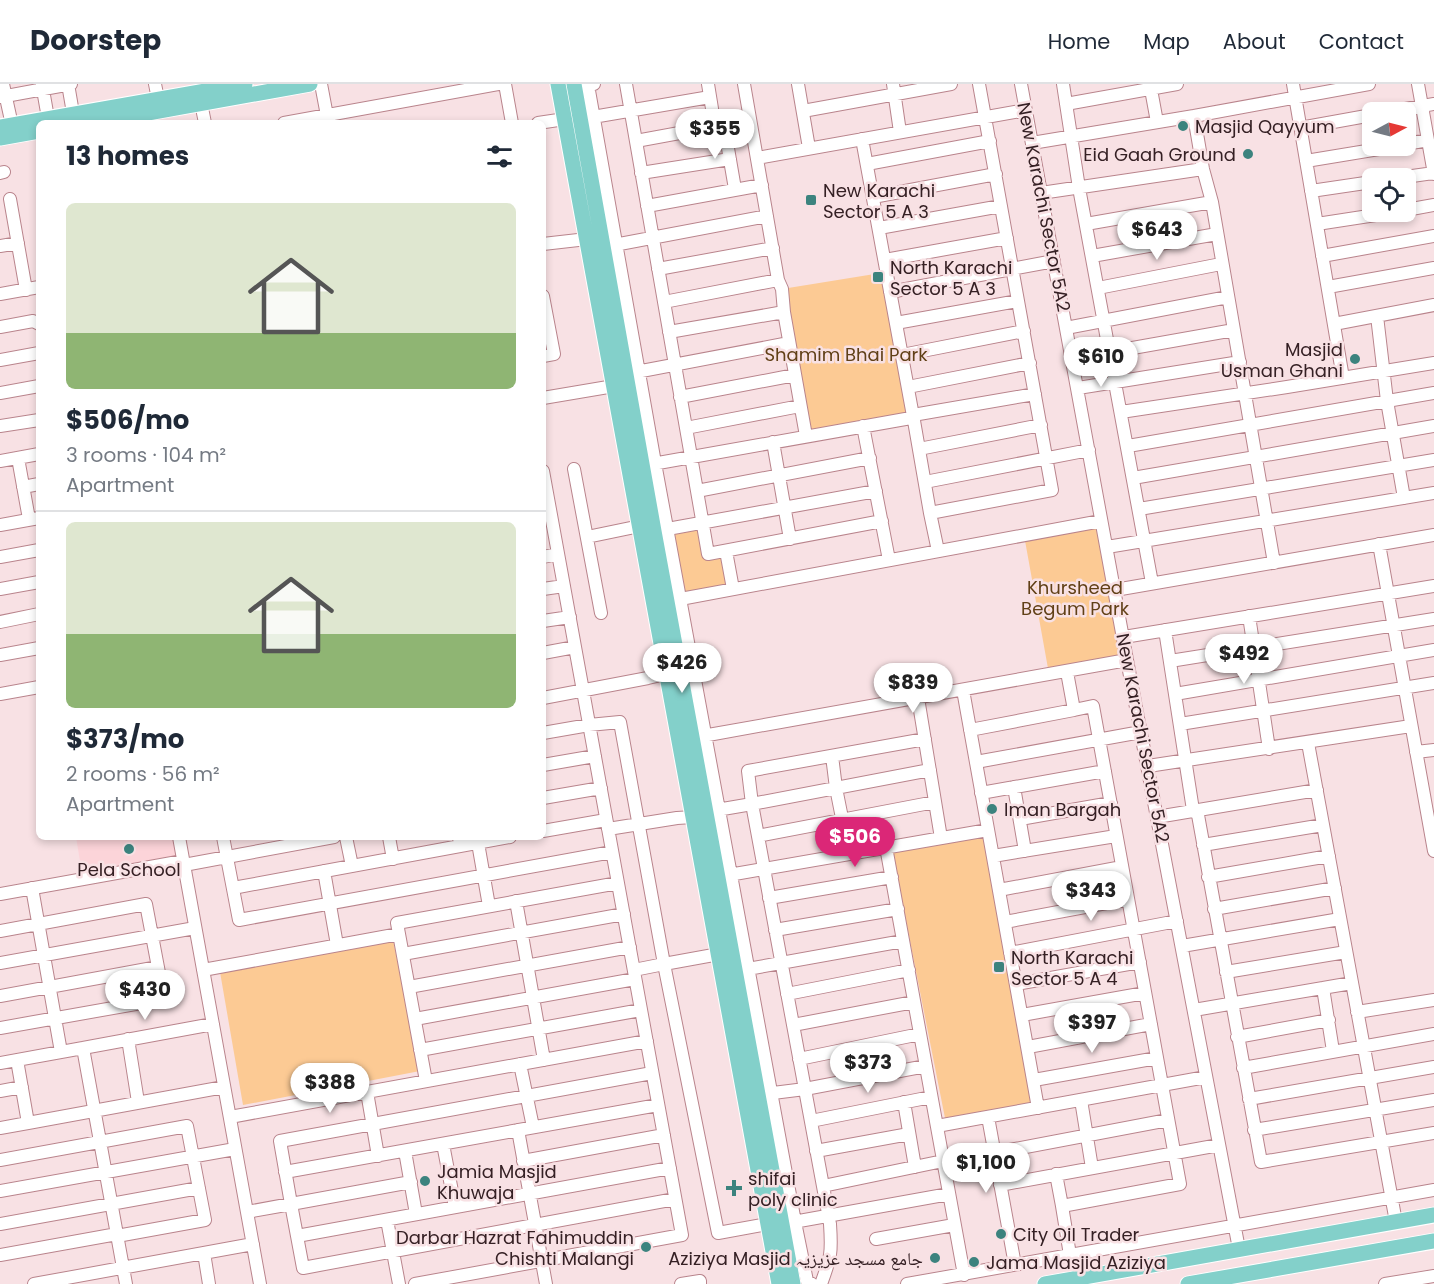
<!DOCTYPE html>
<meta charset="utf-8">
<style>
:root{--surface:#fff;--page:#f2f2f3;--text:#1f2937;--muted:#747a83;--line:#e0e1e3;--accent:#db2777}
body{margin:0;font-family:Poppins,"Noto Naskh Arabic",sans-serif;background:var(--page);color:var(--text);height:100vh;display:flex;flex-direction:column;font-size:22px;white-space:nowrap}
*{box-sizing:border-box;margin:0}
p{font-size:20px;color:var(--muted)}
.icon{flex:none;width:33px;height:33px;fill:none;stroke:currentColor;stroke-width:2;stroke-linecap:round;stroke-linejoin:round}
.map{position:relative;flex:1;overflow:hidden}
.panel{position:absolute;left:36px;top:36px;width:510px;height:720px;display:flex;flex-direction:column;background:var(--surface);border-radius:9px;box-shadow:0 3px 9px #0003}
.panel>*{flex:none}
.needle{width:39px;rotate:83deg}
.fabs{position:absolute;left:1362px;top:18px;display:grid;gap:12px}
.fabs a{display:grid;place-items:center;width:54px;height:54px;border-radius:9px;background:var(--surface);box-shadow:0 3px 9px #0003;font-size:30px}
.price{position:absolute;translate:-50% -51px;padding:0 14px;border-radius:21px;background:#fff;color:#222;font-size:20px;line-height:39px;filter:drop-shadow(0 2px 3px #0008)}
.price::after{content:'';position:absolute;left:50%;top:36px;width:18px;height:14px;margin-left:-9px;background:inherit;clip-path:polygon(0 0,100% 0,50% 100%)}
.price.selected{background:var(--accent);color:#fff}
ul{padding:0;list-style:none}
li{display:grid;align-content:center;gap:12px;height:318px;padding:0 30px}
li+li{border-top:2px solid var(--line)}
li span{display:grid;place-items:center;height:186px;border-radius:9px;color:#555}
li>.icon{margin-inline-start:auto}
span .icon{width:108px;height:108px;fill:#fffc;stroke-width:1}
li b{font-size:26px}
h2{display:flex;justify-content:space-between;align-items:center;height:72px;padding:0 30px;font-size:26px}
header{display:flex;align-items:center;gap:36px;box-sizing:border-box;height:84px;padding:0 30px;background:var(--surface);border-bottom:2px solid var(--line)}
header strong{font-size:28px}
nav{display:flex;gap:33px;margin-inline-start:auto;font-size:21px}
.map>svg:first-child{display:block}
.built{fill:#fcd4d9}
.green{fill:#fcca94}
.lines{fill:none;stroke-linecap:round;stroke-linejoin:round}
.minor-casing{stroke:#b9848c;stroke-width:14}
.major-casing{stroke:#fff;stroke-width:17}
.minor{stroke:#fff;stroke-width:12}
.major{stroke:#83d0ca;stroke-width:15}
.poi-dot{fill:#3c837e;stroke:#f8e1e4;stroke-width:2}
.labels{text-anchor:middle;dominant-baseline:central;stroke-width:5;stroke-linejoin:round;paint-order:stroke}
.poi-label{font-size:18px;fill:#352024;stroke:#f8e1e4;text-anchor:start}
.street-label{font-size:18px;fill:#352024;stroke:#f8e1e4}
.park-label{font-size:18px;fill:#614017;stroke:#f8e1e4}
</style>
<header>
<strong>Doorstep</strong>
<nav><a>Home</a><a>Map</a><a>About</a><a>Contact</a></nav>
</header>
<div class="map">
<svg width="1434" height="1200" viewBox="0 0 1434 1200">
<rect width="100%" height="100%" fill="#f8e1e4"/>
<path class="built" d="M76,753h103l4,24 -100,18z"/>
<path class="green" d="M887,188l24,146 -105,18 -24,-147z
M1101,437l26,139 -78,14 -25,-139z
M701,440l6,32 19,-3 5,34 -51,9 -11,-65z
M986,749l47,270 -88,15 -53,-268z
M393,856l27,131 -177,34 -23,-133z"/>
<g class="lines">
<g class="minor-casing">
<path id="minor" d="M3,0l9,41
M42,0l6,34
M68,0l5,29
M155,0l3,15
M321,0l7,37
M505,0l7,39
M594,0l-6,1 67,378 140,759 12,59 5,3
M626,0l82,470 174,-33
M708,0l7,43
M744,0l34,196 4,9 2,23 22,124
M798,0l11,64
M893,0l7,48
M1021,0l106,576 112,589
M1063,0l16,104 73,395
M1150,0l7,38
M1293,0l50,294
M1418,0l16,90
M0,13l71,-13
M201,19l4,20
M1066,20l111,-20
M803,27l148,-27
M1388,28l46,-8
M1194,32l9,53 9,33 62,361
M587,34l123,-21
M284,39l214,-39
M538,39l27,-4
M724,41l11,64
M1300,44l72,-13
M862,55l51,277
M636,57l114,-21
M1032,59l162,-27 175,-32
M1406,60l22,-4
M757,74l269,-48
M1306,77l91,-15
M867,80l123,-23
M0,89l4,-1
M641,89l89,-14
M1398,94l36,-5
M1311,107l61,-9
M1041,109l162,-24
M873,113l123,-23
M10,115l16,91
M647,122l115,-21
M1406,126l28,-5
M1086,140l126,-22
M1317,140l78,-12
M879,144l122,-22
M543,160l44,-5
M0,162l18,-3
M609,162l158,-30
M1092,172l125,-22
M1322,172l112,-20
M885,176l122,-22
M658,185l115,-21
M1328,203l106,-19
M1098,204l123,-24
M890,208l164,-31
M0,210l39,-7
M543,212l11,58 -11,2
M664,218l114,-22
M1377,232l10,85 17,97
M896,239l122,-22
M1334,240l100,-19
M0,243l33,-6 6,3
M1066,244l162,-31
M669,248l115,-20
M1110,268l124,-22
M902,271l122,-24
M0,276l39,-7
M631,289l158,-30
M908,303l122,-24
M1078,304l162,-26
M0,309l39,-7
M680,313l115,-22
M543,314l71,-12
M1121,328l166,-25 147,-24
M913,331l17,98
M0,342l39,-6
M863,342l26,134
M686,344l114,-22
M773,358l17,97
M1128,362l306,-53
M919,365l122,-24
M18,374l11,61
M0,377l39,-7
M647,381l264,-47 2,-3 122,-21
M574,385l27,144
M1133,394l301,-52
M925,398l164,-32
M23,403l16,-3
M697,407l173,-33
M1139,425l295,-49
M0,441l39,-7
M662,446l214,-39
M587,453l53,-11
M1379,460l55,307
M1107,463l327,-54
M726,467l7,38
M938,467l-8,-38 122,-23 -73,-406
M0,473l39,-7
M543,473l15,-3
M0,505l39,-7
M543,505l21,-3
M1115,506l319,-55
M675,516l426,-79
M1249,532l20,133
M543,537l27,-4
M0,538l39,-8
M1165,546l28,180 5,5 63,347 173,-29
M1124,553l310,-51
M543,569l32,-6
M0,571l39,-7
M1170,577l264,-42
M1067,588l7,38 19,-4 87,478 -118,22 8,49
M963,606l75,418
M0,610l39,-7
M1175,610l259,-44
M543,614l105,-20 26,-6
M918,614l23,140
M1180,640l254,-41
M970,646l104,-20
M543,649l46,-8 31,-3 44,242 -30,6
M697,653l430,-77
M1308,659l88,479
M1416,668l18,-2
M832,672l4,32 13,65
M976,678l165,-30
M543,681l52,-9
M1148,682l263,-40
M1014,703l11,64
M981,709l124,-22
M543,714l58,-10
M711,727l41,-7 -4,-33 177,-32
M1157,733l160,-27
M1020,735l91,-16
M608,745l69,-11 16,-1
M543,747l63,-11
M758,752l177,-34
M179,753l81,447
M223,753l16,83 373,-68
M346,753l6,29
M389,753l4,22
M478,759l11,63
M1203,761l120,-20
M460,762l50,-9
M886,763l78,428
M993,772l123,-20
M184,781l150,-28
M324,787l13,74
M723,792l265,-46
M1208,793l121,-21
M32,804l29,164
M233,804l227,-42 -1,-9
M999,806l123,-23
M0,810l183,-33
M769,814l123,-21
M516,817l28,159
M1214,825l121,-21
M1005,838l123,-23
M775,846l123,-21
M0,847l146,-27 18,95 -164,29
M1182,862l158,-27
M1010,869l167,-32
M403,870l221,-40
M719,870l-55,10 54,269 50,-9
M0,879l195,-35
M203,886l196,-36
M742,886l161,-29
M1226,888l120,-20
M1016,900l124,-22
M409,903l221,-40
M1323,904l10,63
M787,910l122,-24
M0,912l158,-29
M1194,926l158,-27
M1357,928l77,-12
M1022,931l123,-22
M415,935l220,-40
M793,941l121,-23
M1237,953l92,-17
M128,955l10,63
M1028,963l123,-23
M83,964l130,-24
M420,966l221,-40
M799,975l121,-25
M0,979l83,-15 43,236
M520,980l13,63
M1243,984l191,-34
M1034,996l123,-22
M426,997l-29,-158 221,-40
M0,1007l22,-4
M367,1008l11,64
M765,1010l40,-5 121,-23
M1249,1015l185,-32
M1081,1016l11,68
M904,1018l11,65
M230,1033l417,-76
M988,1033l27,148
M811,1037l120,-24
M28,1039l196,-36
M937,1042l269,-49
M0,1044l28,-5 -11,-63
M518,1046l28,154
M1254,1046l180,-30
M443,1060l12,63
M405,1067l11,63
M816,1067l93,-17
M994,1069l174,-33
M0,1076l187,-34 18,94 -88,16
M523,1077l141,-26
M285,1088l373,-67
M1056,1090l6,32
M411,1098l-120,22 6,32 373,-68
M1000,1101l219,-40
M823,1102l120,-25
M0,1107l235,-42
M247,1128l44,-8 -11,-63 372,-68
M387,1136l12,64
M788,1139l161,-29
M0,1140l199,-36
M297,1152l6,32 372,-69
M876,1155l78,-14
M204,1169l5,31
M0,1171l117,-21
M34,1200l219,-40
M415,1200l267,-49 -139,-764
M681,1200l19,-3v3
M821,1200c10,-27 11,-31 9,-60l-78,-420 178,-34
M907,1200l527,-94
M1385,1200l49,-8"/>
</g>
<g class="major-casing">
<path id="major" d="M558,0l221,1200
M574,0l80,447 139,753
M92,39l218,-39
M0,43l245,-43
M0,54l39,-7
M1045,1200l389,-69
M1188,1200l246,-43"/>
</g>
<use href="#minor" class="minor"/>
<use href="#major" class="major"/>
</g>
<g class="poi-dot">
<circle cx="1183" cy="42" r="6"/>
<circle cx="1248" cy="70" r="6"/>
<rect x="805" y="110" width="12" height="12" rx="3"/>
<rect x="872" y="187" width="12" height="12" rx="3"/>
<circle cx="1355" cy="275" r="6"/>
<circle cx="992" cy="725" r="6"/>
<circle cx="129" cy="765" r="6"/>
<rect x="993" y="877" width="12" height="12" rx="3"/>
<circle cx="425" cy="1097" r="6"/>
<path d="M731 1095h6v6h6v6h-6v6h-6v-6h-6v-6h6z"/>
<circle cx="1001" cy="1150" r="6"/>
<circle cx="646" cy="1163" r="6"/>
<circle cx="935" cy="1174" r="6"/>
<circle cx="974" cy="1178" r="6"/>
</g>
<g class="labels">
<g class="poi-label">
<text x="1195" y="42">Masjid Qayyum</text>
<text x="1236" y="70" text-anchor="end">Eid Gaah Ground</text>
<text x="823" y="106">New Karachi<tspan x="823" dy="21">Sector 5 A 3</tspan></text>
<text x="890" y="183">North Karachi<tspan x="890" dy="21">Sector 5 A 3</tspan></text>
<text x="1343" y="265" text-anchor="end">Masjid<tspan x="1343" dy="21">Usman Ghani</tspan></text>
<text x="1004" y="725">Iman Bargah</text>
<text x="129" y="785" text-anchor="middle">Pela School</text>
<text x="1011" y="873">North Karachi<tspan x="1011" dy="21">Sector 5 A 4</tspan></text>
<text x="437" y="1087">Jamia Masjid<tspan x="437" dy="21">Khuwaja</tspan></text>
<text x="748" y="1094">shifai<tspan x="748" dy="21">poly clinic</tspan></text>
<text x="1013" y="1150">City Oil Trader</text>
<text x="634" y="1153" text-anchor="end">Darbar Hazrat Fahimuddin<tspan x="634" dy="21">Chishti Malangi</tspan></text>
<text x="923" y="1174" text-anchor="end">Aziziya Masjid جامع مسجد عزیزیہ</text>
<text x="986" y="1178">Jama Masjid Aziziya</text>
</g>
<g class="street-label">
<text transform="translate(1044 123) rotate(79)">New Karachi Sector 5A2</text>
<text transform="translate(1143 654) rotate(79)">New Karachi Sector 5A2</text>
</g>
<g class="park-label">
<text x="846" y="270">Shamim Bhai Park</text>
<text x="1075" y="503">Khursheed<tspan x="1075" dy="21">Begum Park</tspan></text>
</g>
</g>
</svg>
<div class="fabs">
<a><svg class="needle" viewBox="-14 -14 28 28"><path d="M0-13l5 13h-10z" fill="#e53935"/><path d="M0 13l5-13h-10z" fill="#747a83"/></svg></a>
<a><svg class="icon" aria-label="locate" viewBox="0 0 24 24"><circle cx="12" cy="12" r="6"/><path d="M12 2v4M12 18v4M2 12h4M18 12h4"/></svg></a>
</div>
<b class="price" style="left:715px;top:76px">$355</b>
<b class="price" style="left:1157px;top:177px">$643</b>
<b class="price" style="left:1101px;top:304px">$610</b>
<b class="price" style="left:1244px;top:601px">$492</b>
<b class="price" style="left:682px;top:610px">$426</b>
<b class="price" style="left:913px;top:630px">$839</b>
<b class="price selected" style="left:855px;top:784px">$506</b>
<b class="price" style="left:1091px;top:838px">$343</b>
<b class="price" style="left:145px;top:937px">$430</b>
<b class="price" style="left:1092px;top:970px">$397</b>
<b class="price" style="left:868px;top:1010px">$373</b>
<b class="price" style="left:330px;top:1030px">$388</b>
<b class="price" style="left:986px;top:1110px">$1,100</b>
<section class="panel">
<h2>13 homes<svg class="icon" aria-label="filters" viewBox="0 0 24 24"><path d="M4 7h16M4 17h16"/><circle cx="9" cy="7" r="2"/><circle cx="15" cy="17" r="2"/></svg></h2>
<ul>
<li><span style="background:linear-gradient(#dfe7d0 70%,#8fb573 0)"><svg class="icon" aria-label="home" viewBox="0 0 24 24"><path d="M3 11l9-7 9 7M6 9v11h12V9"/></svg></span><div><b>$506/mo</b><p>3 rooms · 104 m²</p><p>Apartment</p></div></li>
<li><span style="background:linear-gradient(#dfe7d0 60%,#8fb573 0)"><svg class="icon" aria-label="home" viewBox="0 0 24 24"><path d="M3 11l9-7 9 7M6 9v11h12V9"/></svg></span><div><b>$373/mo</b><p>2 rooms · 56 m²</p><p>Apartment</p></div></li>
</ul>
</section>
</div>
